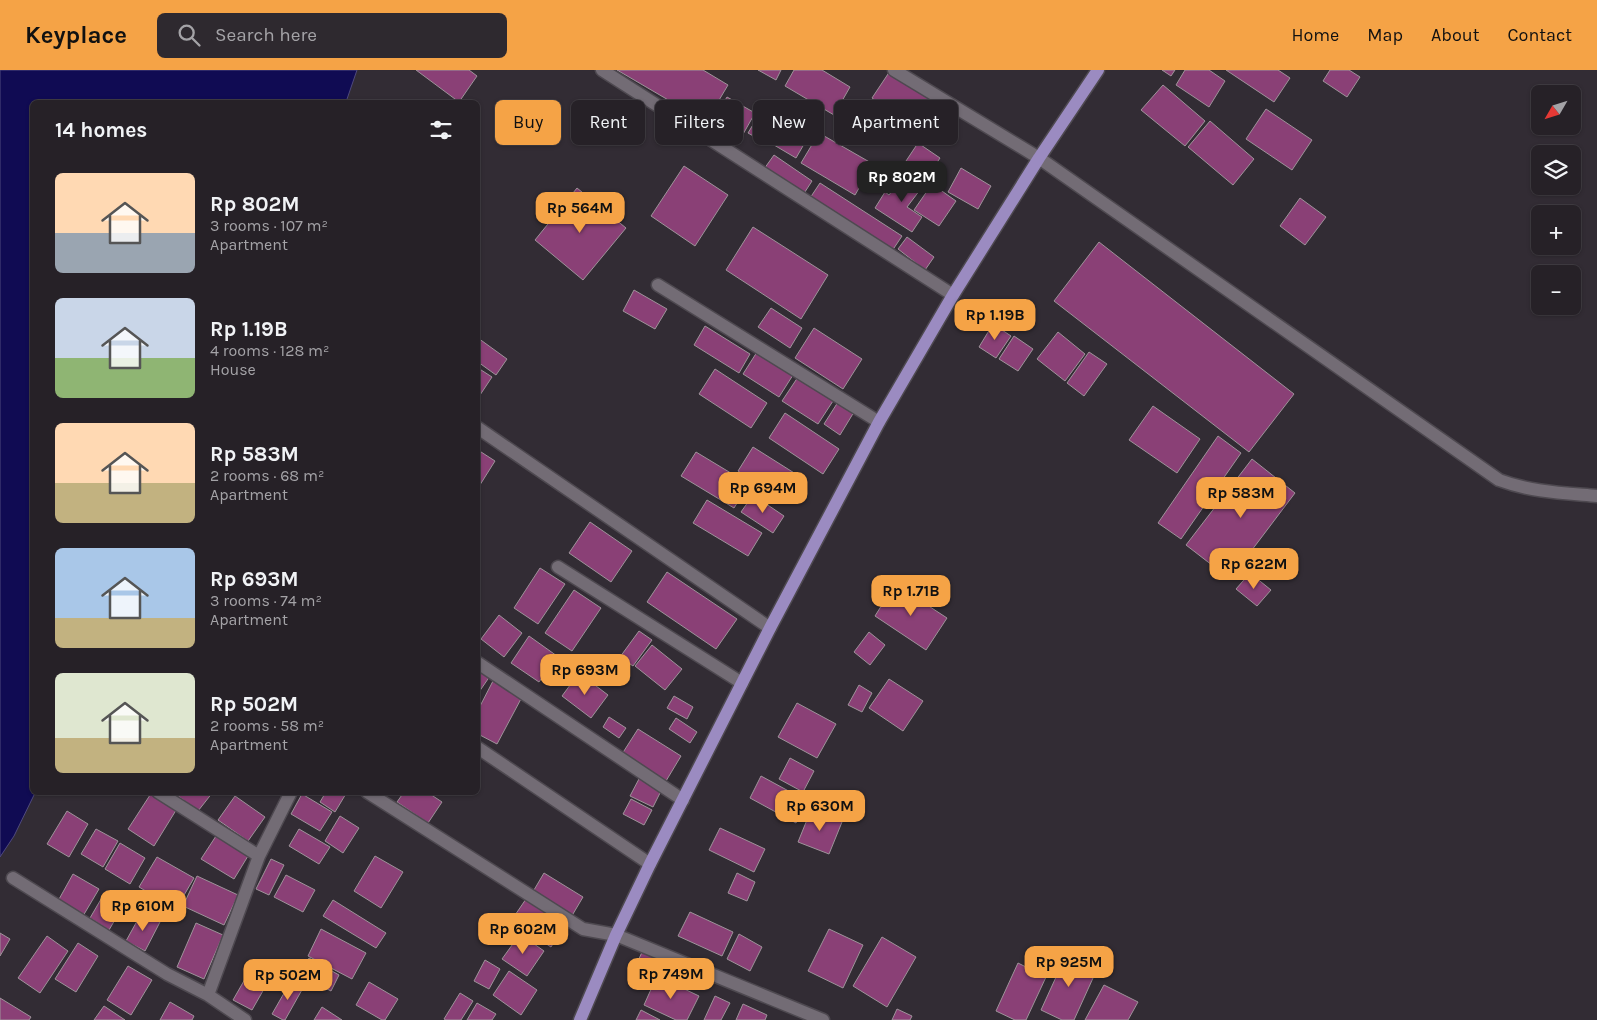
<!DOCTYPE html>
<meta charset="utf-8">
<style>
:root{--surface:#262127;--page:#2e292f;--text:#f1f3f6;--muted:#a4a3a7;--line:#423e44;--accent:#f5a346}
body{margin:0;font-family:Karla,sans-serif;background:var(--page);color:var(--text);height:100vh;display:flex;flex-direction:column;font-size:19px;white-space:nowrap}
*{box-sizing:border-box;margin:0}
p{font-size:16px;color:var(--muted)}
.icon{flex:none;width:28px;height:28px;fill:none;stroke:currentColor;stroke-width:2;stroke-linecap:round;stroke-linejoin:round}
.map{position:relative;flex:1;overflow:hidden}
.sheet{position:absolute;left:30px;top:30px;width:450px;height:695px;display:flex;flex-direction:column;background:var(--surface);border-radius:8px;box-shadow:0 1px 4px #0004,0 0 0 1px var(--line)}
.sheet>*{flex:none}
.top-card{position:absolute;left:495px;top:30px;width:475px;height:45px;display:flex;gap:10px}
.needle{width:32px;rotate:231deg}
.fabs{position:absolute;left:1531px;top:15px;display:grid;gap:10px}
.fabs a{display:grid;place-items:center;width:50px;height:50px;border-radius:8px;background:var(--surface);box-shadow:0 1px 4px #0004,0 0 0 1px var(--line);font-size:25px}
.price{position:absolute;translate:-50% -42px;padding:0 11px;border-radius:10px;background:var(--accent);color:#111;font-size:16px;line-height:32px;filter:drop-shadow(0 1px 2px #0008)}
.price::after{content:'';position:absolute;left:50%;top:30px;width:15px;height:11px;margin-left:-8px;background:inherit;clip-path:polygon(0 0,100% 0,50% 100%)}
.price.current{background:#222;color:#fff}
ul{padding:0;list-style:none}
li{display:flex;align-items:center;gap:15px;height:125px;padding:0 25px}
li span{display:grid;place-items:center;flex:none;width:140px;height:100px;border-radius:8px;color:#555}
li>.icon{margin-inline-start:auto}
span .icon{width:60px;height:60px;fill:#fffc;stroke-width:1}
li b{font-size:21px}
h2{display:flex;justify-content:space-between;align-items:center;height:60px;padding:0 25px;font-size:21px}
.tag{padding:0 18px;border-radius:8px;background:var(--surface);box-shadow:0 1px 4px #0004,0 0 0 1px var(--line);font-size:18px;line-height:45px}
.tag.current{background:var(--accent);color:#111}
header{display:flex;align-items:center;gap:30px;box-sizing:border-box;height:70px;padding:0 25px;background:var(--accent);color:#111}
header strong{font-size:24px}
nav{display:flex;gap:28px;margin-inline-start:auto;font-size:18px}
.search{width:350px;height:45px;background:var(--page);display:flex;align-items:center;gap:12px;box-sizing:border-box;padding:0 18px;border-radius:8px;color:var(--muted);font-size:19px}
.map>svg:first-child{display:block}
.water{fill:#100b53;stroke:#4f4a7e}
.building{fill:#8a4076;stroke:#9e939a}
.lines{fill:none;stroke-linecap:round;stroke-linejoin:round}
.minor-casing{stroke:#4e4950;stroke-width:15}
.major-casing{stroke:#4e4950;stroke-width:15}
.minor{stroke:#736c75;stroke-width:12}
.major{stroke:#9b8bc1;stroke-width:12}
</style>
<header>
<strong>Keyplace</strong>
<div class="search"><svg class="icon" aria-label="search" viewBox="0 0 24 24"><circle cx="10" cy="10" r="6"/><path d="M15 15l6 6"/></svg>Search here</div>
<nav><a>Home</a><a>Map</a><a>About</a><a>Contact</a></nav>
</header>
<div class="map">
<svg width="1597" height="950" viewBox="0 0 1597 950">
<rect width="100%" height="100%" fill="#322c34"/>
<path class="water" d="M0,0h357l-11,32h-314v690l3,1 -21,43 -14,21z"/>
<path class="building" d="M416,0h53l8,6 -18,26z
M617,0h86l25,15 -22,37z
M758,0h23l-5,10z
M794,0h28l28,17 -16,28 -49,-29z
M1162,0h13l-4,6z
M1185,0h24l16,11 -16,26 -33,-22z
M1226,0h52l12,8 -16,24z
M1330,0h19l11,7 -13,20 -24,-16z
M890,1l40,27 -18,27 -40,-27z
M1163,15l42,36 -20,25 -44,-36z
M727,27l28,16 -13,23 -28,-17z
M763,38l20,12 -14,25 -21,-12z
M1266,39l46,31 -20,30 -46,-31z
M789,49l22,13 -15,26 -22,-13z
M1210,51l44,38 -21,26 -45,-38z
M819,63l54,31 -18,31 -54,-32z
M918,73l22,15 -14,21 -22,-15z
M774,85l38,26 -9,14 -39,-26z
M684,96l44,29 -33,51 -44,-30z
M961,98l30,18 -13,23 -30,-17z
M906,103l17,13 -16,21 15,10 -10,15 -37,-24 10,-16 4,3z
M820,113l82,53 -10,15 -82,-53z
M932,114l24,17 -17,25 -25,-16z
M577,118l49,40 -43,52 -48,-40z
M1300,128l26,19 -21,28 -25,-19z
M753,157l75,48 -27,44 -75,-49z
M907,167l27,20 -9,13 -27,-21z
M1099,172l195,152 -45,58 -195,-151z
M634,220l33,19 -12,20 -32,-18z
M771,238l31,20 -12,20 -32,-21z
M993,254l18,12 -15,22 -17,-11z
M705,256l45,28 -11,19 -45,-28z
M814,258l48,31 -19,30 -48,-31z
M1058,262l27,22 -20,27 -28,-22z
M1014,266l19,13 -15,22 -19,-12z
M478,268l29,21 -11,16 -18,-13z
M757,282l36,23 -14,22 -36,-23z
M1089,282l18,12 -23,32 -17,-13z
M478,298l14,9 -14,21z
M715,299l52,34 -16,25 -52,-34z
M798,307l35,24 -15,23 -36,-23z
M838,332l16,10 -14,23 -16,-11z
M1153,336l47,33 -23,34 -48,-33z
M785,343l54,36 -16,25 -54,-36z
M1218,366l23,17 -60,86 -23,-16z
M753,377l46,29 -16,25 -45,-30z
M478,380l17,11 -17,27z
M696,382l53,32 -15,24 -53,-32z
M1252,389l43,34 -65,86 -44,-34z
M753,425l31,21 -11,17 -32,-21z
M707,430l55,33 -14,23 -55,-33z
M590,452l42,29 -21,31 -42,-29z
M540,498l25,16 -27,40 -24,-16z
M667,502l70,47 -21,30 -69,-47z
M1250,503l21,17 -14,16 -21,-17z
M895,514l52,34 -21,32 -51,-34z
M574,520l27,18 -29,43 -27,-18z
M499,545l23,18 -18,24 -23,-18z
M639,561l13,9 -19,26 -13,-9z
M869,562l16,13 -15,20 -16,-13z
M529,566l28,20 -18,26 -28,-19z
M652,575l30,24 -17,21 -30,-24z
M478,598l12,8 -11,16 -1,-1z
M579,603l29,22 -17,23 -29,-22z
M889,609l34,22 -20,30 -34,-23z
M493,611l29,16 -25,47 -19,-10v-24z
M859,615l13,8 -10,19 -14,-7z
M674,626l19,11 -6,12 -20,-11z
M797,633l39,21 -19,34 -39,-21z
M609,647l17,11 -7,10 -16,-11z
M676,648l21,14 -7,11 -21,-14z
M638,659l43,27 -15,25 -44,-27z
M790,688l24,13 -11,21 -24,-13z
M761,706l46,25 -11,22 -46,-25z
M640,707l22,12 -9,18 -23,-11z
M152,722h3l23,15 -24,39 -26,-17z
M173,722h40l-15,19z
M326,722h21l-12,20 -15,-10z
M404,722h23l15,10 -14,21 -31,-21z
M302,724l30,18 -12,19 -29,-17z
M235,726l30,21 -17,24 -30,-21z
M631,729l21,11 -8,15 -21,-11z
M811,740l31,12 -13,32 -31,-12z
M67,741l21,13 -19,33 -22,-13z
M340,746l19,12 -16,25 -18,-12z
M720,758l45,21 -11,23 -45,-22z
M96,759l22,12 -15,26 -22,-13z
M299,759l31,18 -11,17 -30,-18z
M216,766l32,20 -14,23 -33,-20z
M120,773l25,15 -15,26 -25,-15z
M375,786l28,16 -22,36 -27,-17z
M157,787l37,21 -18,31 -37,-22z
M271,789l13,6 -15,30 -13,-6z
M544,803l39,24 -13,22 -39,-24z
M737,803l18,9 -8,19 -19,-8z
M73,804l26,15 -16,27 -25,-15z
M286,805l29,15 -12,22 -29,-15z
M197,806l41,19 -14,30 -41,-19z
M104,824l19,12 -14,24 -19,-12z
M526,829l39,25 -14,23 -40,-26z
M333,830l53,33 -10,15 -53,-32z
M142,842l18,10 -15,29 -19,-10z
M690,842l43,20 -11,24 -44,-20z
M196,853l27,12 -19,44 -27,-12z
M321,859l45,24 -14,26 -44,-23z
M829,859l34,16 -20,43 -35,-17z
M0,863l10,6 -10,17z
M520,864l24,17 -17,25 -25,-17z
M739,864l23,13 -12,24 -23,-12z
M47,866l21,15 -28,42 -22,-15z
M882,867l34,20 -29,50 -34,-21z
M78,873l20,13 -22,36 -21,-13z
M643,880l21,10 -6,13 -21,-10z
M1067,883l31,14 -24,53h-12l-21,-10z
M309,888l30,17 -8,16 -31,-16z
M485,890l15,9 -11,20 -15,-8z
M1018,893l28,14 -20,43h-11l-19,-9z
M128,896l24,14 -21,35 -24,-15z
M509,901l28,19 -16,25 -28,-20z
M657,906l42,20 -12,24h-11l-32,-15z
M245,909l19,10 -12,21 -19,-10z
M291,911l12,7 -18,32h-2l-11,-6z
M369,912l29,17 -13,21h-3l-26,-15z
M1104,915l34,17 -10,18h-43z
M460,923l13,8 -12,19h-15l-2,-1z
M715,926l15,7 -9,17h-17z
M0,928l31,19 -2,3h-29z
M170,932l24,14 -2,4h-32z
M477,933l19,11 -4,6h-25z
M743,934l24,11 -2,5h-29z
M104,936l21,14h-31z
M322,937l20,13h-28z
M897,939l15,7 -2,4h-18z
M641,940l19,10h-24z"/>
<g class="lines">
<g class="minor-casing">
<path id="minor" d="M602,0l351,225
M894,0l145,88 460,322c32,12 64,13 98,16
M658,215l221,137
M478,358l292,200
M558,497l184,116
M478,593l205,137
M478,678l172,116
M158,722l101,64
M367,722l216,137 33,6 207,85
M13,808l154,96 41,21 37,25
M208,925l51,-139 32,-64"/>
</g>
<g class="major-casing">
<path id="major" d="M580,950l36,-85 34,-71 120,-236 109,-206 74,-127 86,-137 59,-88"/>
</g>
<use href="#minor" class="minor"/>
<use href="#major" class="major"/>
</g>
</svg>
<div class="fabs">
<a><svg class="needle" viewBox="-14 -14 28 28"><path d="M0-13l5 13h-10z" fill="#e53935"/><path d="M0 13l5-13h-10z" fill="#a4a3a7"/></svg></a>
<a><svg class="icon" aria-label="layers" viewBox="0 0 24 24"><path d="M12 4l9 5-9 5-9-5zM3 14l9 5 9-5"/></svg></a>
<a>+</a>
<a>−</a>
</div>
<b class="price current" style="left:902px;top:133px">Rp 802M</b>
<b class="price" style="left:580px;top:164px">Rp 564M</b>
<b class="price" style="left:995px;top:271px">Rp 1.19B</b>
<b class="price" style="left:763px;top:444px">Rp 694M</b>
<b class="price" style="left:1241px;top:449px">Rp 583M</b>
<b class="price" style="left:1254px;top:520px">Rp 622M</b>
<b class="price" style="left:911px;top:547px">Rp 1.71B</b>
<b class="price" style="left:585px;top:626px">Rp 693M</b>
<b class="price" style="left:820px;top:762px">Rp 630M</b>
<b class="price" style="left:143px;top:862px">Rp 610M</b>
<b class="price" style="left:523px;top:885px">Rp 602M</b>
<b class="price" style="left:1069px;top:918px">Rp 925M</b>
<b class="price" style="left:671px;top:930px">Rp 749M</b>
<b class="price" style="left:288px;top:931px">Rp 502M</b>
<div class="top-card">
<a class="tag current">Buy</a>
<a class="tag">Rent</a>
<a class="tag">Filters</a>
<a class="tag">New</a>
<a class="tag">Apartment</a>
</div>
<section class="sheet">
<h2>14 homes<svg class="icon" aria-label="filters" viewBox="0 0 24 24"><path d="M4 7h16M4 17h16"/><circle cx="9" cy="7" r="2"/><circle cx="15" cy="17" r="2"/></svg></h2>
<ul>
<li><span style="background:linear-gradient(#ffd9b3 60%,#9aa5b1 0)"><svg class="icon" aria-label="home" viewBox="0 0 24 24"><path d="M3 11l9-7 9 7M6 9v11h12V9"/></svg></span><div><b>Rp 802M</b><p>3 rooms · 107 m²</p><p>Apartment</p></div></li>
<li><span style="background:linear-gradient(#c9d6e8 60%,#8fb573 0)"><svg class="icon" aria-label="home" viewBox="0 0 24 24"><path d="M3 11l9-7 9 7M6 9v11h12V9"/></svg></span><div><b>Rp 1.19B</b><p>4 rooms · 128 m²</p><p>House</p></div></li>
<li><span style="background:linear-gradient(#ffd9b3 60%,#c2b280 0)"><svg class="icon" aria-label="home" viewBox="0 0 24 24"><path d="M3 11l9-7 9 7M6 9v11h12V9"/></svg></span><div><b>Rp 583M</b><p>2 rooms · 68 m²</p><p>Apartment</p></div></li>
<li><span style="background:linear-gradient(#a9c7e8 70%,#c2b280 0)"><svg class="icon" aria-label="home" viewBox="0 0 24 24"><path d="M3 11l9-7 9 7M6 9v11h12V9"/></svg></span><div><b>Rp 693M</b><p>3 rooms · 74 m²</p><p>Apartment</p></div></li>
<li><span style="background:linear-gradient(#dfe7d0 65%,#c2b280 0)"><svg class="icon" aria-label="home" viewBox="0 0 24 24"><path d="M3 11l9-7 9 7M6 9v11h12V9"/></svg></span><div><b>Rp 502M</b><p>2 rooms · 58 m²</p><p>Apartment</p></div></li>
</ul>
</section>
</div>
